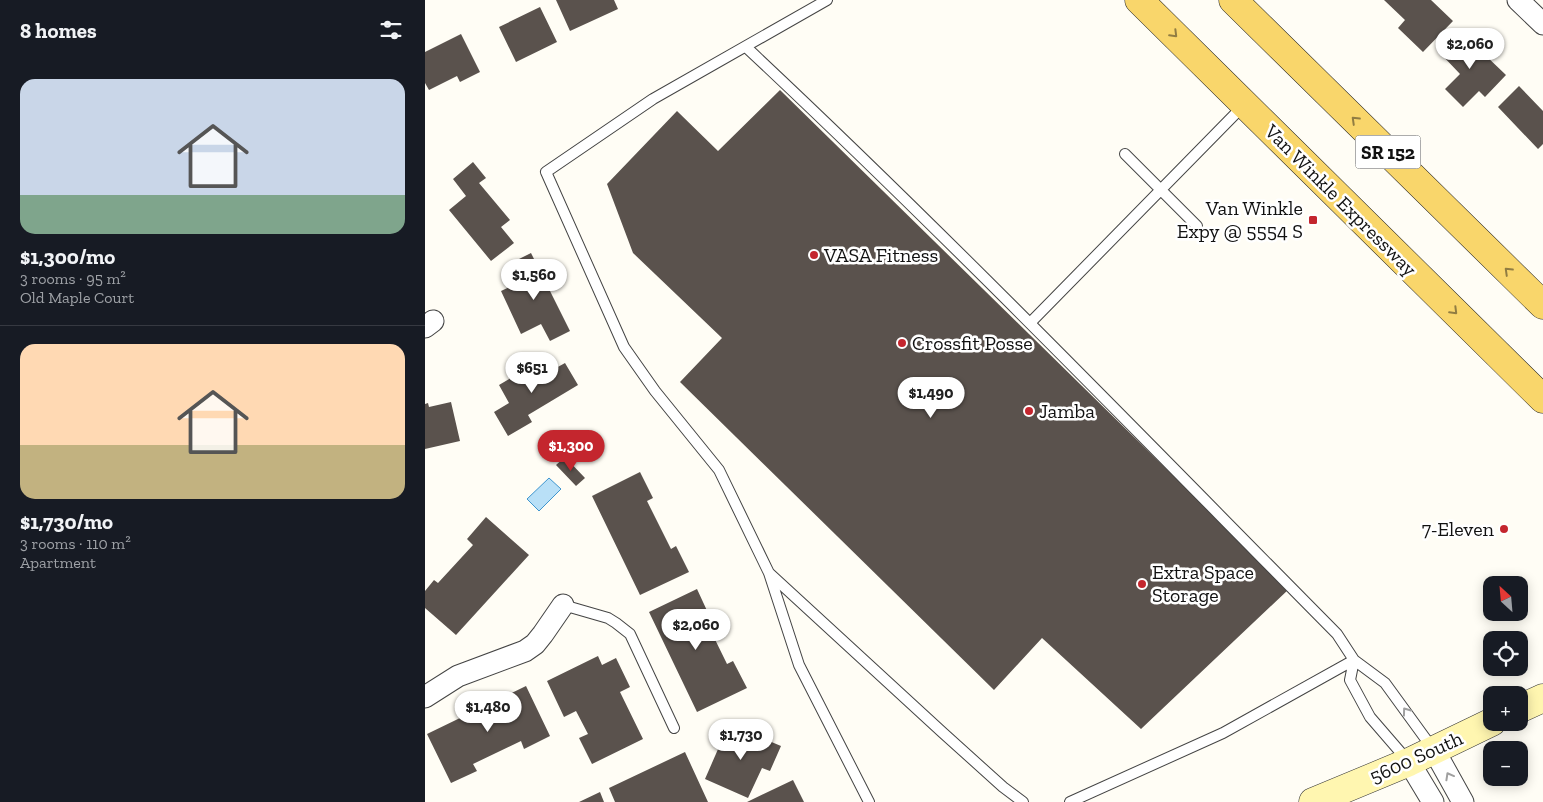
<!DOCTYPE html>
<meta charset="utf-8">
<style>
:root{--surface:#171b24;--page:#242831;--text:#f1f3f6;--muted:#9ea1a6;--line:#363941;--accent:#c4262e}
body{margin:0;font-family:"Zilla Slab",serif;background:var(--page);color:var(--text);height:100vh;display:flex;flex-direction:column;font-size:19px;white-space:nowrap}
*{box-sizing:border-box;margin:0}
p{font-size:16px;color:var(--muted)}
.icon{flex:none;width:28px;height:28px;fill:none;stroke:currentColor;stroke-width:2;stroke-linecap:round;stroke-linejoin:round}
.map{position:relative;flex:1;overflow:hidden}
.panel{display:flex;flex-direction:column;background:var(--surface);width:425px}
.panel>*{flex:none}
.needle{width:32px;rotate:334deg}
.controls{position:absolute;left:1058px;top:576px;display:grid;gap:10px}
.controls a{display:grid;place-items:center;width:45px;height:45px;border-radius:10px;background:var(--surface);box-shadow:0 2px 12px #0003;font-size:25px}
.price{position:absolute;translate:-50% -42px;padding:0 11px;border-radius:18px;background:#fff;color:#222;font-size:16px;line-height:32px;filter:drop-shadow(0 1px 2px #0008)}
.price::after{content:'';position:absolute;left:50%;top:30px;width:15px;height:11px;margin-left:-8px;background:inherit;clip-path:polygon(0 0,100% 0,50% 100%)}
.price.selected{background:var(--accent);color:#fff}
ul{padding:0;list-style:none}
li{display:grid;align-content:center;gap:10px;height:265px;padding:0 20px}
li+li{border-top:1px solid var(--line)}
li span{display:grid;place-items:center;height:155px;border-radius:15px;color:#555}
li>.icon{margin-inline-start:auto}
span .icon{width:90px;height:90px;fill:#fffc;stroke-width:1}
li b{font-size:21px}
h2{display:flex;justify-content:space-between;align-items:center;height:60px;padding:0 20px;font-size:21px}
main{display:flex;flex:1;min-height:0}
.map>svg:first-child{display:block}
.water{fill:#b9e0f7;stroke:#3f96cf}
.building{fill:#5a524d}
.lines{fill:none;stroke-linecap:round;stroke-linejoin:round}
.lane-casing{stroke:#444;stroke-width:12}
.street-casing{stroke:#444;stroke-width:23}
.secondary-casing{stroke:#333;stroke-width:29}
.primary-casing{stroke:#222;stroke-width:29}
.lane{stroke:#fff;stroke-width:10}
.street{stroke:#fff;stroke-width:21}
.secondary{stroke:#fff6b0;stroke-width:28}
.primary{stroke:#f9d66b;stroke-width:28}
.oneway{stroke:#917d42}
.oneway2{stroke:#a0a0a0}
.poi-dot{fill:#c4262e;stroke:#fff;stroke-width:2}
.labels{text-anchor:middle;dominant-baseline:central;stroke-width:5;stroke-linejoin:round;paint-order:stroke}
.shield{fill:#fff;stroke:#585858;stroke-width:1}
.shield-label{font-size:19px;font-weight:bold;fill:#111}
.street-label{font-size:20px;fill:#111;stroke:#fff}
.poi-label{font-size:20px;fill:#111;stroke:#fff;text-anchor:start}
</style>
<main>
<section class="panel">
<h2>8 homes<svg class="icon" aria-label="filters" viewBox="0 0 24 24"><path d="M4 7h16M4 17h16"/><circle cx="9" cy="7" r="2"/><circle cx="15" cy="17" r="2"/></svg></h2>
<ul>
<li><span style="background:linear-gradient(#c9d6e8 75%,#7fa58c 0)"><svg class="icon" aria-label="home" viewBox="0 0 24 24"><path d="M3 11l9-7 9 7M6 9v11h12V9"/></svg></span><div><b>$1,300/mo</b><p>3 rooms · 95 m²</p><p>Old Maple Court</p></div></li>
<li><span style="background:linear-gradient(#ffd9b3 65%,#c2b280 0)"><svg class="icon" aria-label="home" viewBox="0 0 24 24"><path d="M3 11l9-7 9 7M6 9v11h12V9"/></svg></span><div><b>$1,730/mo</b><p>3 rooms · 110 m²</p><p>Apartment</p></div></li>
</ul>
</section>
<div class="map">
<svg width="1118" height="802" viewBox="0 0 1118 802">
<rect width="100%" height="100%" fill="#fffdf5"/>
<path class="water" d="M124,478l12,11 -22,22 -12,-12z"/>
<path class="building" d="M131,0h58l4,9 -48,22z
M959,0h47l22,21 -30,31 -25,-24 7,-8z
M115,7l17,35 -41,20 -17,-35z
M1036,32l45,43 -21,22 -6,-6 -16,16 -18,-18 15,-15 -20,-21z
M36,34l19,38 -20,10 -3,-6 -28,14 -4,-7v-31z
M1094,86l24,25v33l-5,5 -40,-42z
M355,90l509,499 -148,140 -99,-91 -48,52 -314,-308 42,-44 -89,-85 -26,-69 70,-73 41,40z
M48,162l13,16 -7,5 31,37 -9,7 13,16 -23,18 -42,-51 17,-14 -13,-17z
M106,253l39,78 -20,10 -9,-17 -20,10 -20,-43 19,-9 -9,-19z
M114,361l8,12 18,-10 13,22 -50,30 4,7 -24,14 -14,-24 15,-9 -10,-18z
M26,402l9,39 -35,8v-45l3,-1 1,4z
M140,457l20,21 -9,8 -20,-21z
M215,472l13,26 -6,3 24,48 5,-3 13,26 -49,23 -48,-99z
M61,517l43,38 -73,80 -31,-27v-17l9,-11 4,3 35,-38 -6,-6z
M272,589l12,26 -5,2 23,47 6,-3 14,27 -50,24 -48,-100z
M173,656l4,9 14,-7 14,29 -10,5 23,47 -51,25 -13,-26 9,-4 -12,-23 -12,6 -17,-36z
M101,686l24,50 -26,13 -3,-8 -48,23 4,7 -26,12 -24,-49z
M304,724l52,22 -11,25 -8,-3 -14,30 -43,-19z
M260,752l23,50h-93l-6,-14z
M368,780l11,22h-57z
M175,792l4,10h-25z"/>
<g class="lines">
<g class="lane-casing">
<path id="lane" d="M402,0l-174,99 -107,73 78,175 31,44 64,79 50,103 30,92 70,137
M321,47c203,190 396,390 591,587l17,26 31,23 48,66
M700,154l72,72
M605,323l214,-218
M344,573l173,159 61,55 20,15
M138,605l45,13 8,5 14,11 44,94
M929,660l-4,20 20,37 38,44
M645,802l153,-69 131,-73"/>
</g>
<g class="street-casing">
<path id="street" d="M1093,0l25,24
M0,327l8,-6
M0,697l33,-21 67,-25 10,-7 8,-10 20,-29
M1009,750l29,52
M984,762l24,40"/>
</g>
<g class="secondary-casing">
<path id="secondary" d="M1094,709l24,-11
M888,802l96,-40 83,-40"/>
</g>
<g class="primary-casing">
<path id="primary" d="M714,0l404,399
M808,0l310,305"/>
</g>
<use href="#lane" class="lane"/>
<use href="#street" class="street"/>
<use href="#secondary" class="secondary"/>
<use href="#primary" class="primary"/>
</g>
<defs><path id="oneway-chevron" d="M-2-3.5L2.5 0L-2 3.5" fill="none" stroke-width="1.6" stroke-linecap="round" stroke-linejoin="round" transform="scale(1.25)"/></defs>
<g class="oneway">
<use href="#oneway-chevron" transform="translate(749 34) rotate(45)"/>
<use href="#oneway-chevron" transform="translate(930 120) rotate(-136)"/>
<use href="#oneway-chevron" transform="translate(1083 271) rotate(-136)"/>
<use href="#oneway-chevron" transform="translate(1029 311) rotate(45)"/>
</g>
<g class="oneway2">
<use href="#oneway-chevron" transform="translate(981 711) rotate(-126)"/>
<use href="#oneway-chevron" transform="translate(1024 776) rotate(-119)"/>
</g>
<g class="poi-dot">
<rect x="883" y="215" width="10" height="10" rx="2.5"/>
<circle cx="389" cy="255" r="5"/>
<circle cx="477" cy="343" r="5"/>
<circle cx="604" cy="411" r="5"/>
<circle cx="1079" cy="529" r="5"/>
<circle cx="717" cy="584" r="5"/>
</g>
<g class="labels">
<rect class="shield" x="930.5" y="135.5" width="65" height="33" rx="4"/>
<g class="shield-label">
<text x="963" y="152">SR 152</text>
</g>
<g class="street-label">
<text transform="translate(916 200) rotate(45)">Van Winkle Expressway</text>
<text transform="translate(991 757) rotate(-24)">5600 South</text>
</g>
<g class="poi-label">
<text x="878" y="208" text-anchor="end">Van Winkle<tspan x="878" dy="23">Expy @ 5554 S</tspan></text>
<text x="399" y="255">VASA Fitness</text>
<text x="487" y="343">Crossfit Posse</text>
<text x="614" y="411">Jamba</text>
<text x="1069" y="529" text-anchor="end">7-Eleven</text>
<text x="727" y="572">Extra Space<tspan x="727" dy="23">Storage</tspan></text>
</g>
</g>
</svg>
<div class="controls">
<a><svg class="needle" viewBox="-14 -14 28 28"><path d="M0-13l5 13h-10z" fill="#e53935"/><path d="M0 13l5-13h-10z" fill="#9ea1a6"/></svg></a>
<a><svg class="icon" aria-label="locate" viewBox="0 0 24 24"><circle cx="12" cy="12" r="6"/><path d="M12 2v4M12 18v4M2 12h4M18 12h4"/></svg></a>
<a>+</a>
<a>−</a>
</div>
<b class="price" style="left:1045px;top:70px">$2,060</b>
<b class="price" style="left:109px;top:301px">$1,560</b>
<b class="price" style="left:107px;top:394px">$651</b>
<b class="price" style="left:506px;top:419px">$1,490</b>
<b class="price selected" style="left:146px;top:472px">$1,300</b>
<b class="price" style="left:271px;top:651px">$2,060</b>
<b class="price" style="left:63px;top:733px">$1,480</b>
<b class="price" style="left:316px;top:761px">$1,730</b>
</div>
</main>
